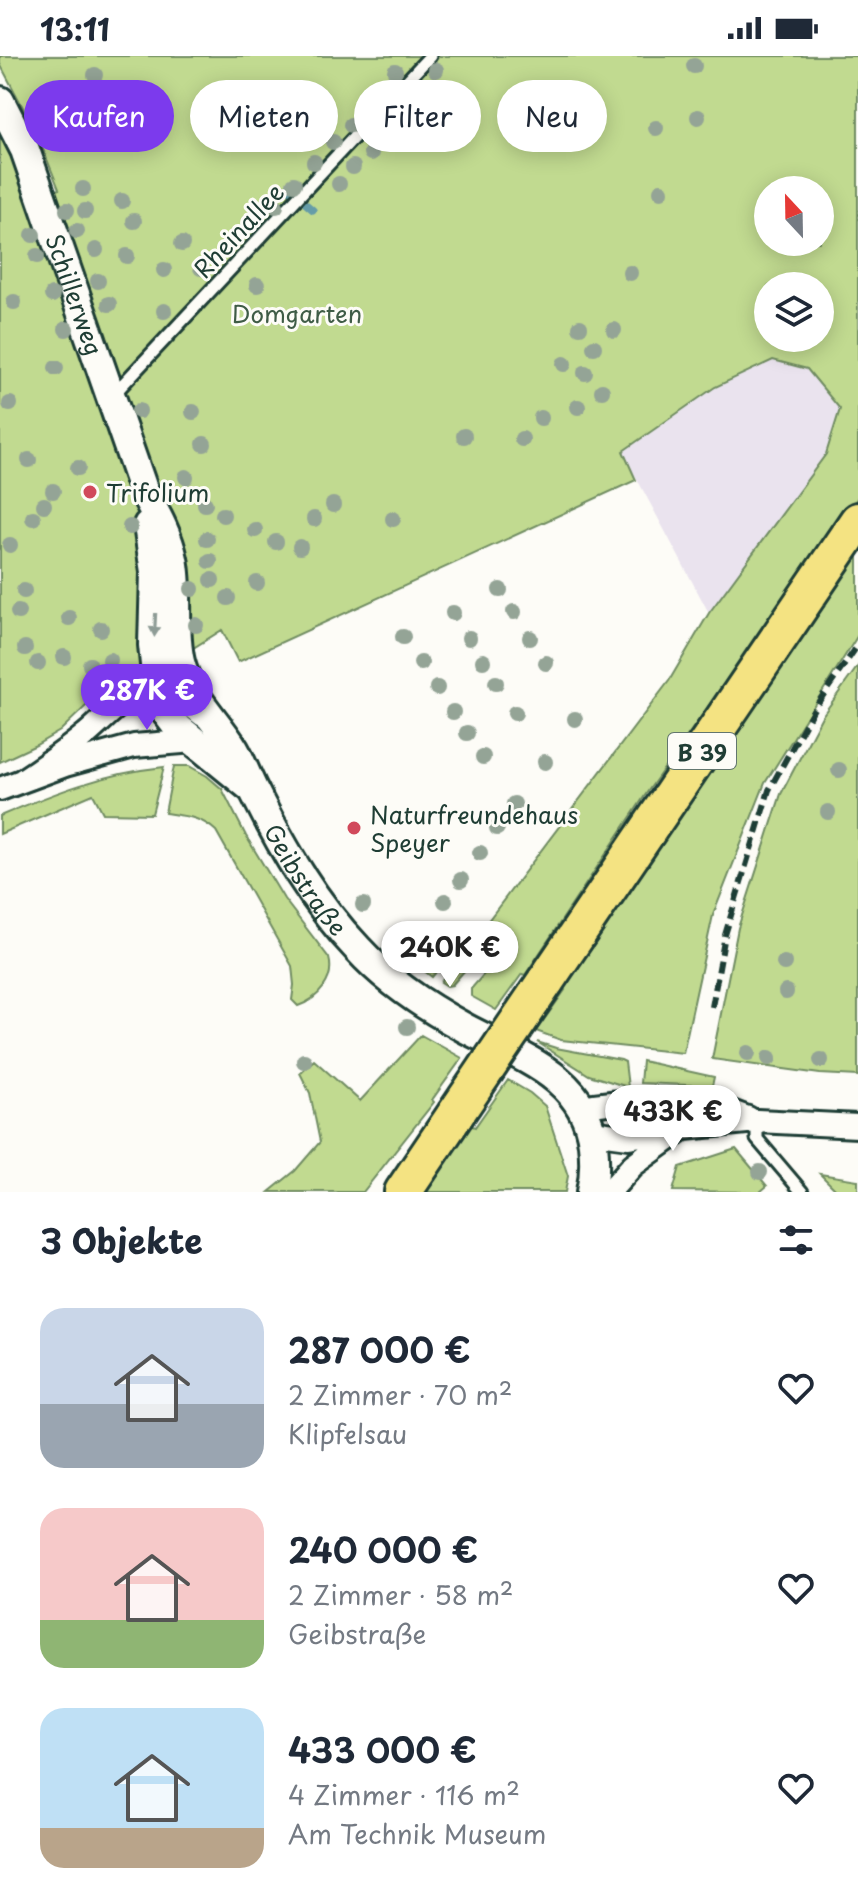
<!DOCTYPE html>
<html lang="de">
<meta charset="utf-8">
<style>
:root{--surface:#fff;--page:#f6f6f7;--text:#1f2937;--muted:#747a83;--accent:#7c3aed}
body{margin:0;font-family:"Playpen Sans",sans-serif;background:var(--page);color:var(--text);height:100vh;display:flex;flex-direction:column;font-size:30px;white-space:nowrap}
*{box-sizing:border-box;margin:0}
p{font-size:26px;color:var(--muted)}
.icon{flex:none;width:44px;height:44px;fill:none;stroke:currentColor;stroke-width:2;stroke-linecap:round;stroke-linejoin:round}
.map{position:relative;height:1136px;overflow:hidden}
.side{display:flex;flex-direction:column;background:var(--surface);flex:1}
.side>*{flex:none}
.hud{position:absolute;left:24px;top:24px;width:810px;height:72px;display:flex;gap:16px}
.needle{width:52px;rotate:338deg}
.controls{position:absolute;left:754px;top:120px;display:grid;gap:16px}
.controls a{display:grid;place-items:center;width:80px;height:80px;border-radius:50%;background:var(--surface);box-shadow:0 4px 20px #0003;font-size:40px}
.price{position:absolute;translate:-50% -68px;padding:0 18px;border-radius:28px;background:#fff;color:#222;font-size:26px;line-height:52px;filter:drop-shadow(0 2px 4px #0008)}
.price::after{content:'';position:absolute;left:50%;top:48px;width:24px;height:18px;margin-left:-12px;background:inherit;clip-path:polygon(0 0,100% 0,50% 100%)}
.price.on{background:var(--accent);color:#fff}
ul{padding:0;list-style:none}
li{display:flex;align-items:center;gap:24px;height:200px;padding:0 40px}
li span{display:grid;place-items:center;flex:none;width:224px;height:160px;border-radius:24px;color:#555}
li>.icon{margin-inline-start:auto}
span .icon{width:96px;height:96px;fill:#fffc;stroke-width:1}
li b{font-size:34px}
h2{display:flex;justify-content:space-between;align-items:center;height:96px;padding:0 40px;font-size:34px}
.pill{padding:0 28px;border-radius:36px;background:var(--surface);box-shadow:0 4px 20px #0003;font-size:28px;line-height:72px}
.pill.on{background:var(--accent);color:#fff}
.status{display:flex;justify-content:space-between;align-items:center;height:56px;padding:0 40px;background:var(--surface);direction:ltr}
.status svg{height:22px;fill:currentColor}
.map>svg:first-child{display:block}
.built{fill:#eae3ee}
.green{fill:#c1da90;stroke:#708c62;stroke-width:2;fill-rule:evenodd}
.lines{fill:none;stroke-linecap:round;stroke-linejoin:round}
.stream{stroke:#659ca8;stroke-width:7}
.service-casing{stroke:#1f3d34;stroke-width:17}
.minor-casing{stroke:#1f3d34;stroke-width:28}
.tertiary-casing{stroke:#1f3d34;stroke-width:34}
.primary-casing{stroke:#1f3d34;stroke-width:42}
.service{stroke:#fdfcf7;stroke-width:11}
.minor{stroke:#fdfcf7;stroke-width:22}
.tertiary{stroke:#fdfcf7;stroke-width:28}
.primary{stroke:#f4e382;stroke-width:36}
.rail{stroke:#1f3d34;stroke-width:6;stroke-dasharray:12 6;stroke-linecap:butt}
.primary-bridge-casing{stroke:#1f3d34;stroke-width:42;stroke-linecap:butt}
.primary-bridge{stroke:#f4e382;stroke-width:36}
.tree{fill:#94a496}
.oneway{fill:#8e9c96}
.poi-dot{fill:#d1495b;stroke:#fdfcf7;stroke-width:3}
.labels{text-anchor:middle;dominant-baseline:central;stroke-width:6;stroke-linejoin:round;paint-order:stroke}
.shield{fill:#fdfcf7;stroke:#62766e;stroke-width:2}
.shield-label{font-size:22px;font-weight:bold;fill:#1f3d34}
.street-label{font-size:24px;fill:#1f3d34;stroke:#fdfcf7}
.park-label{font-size:24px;fill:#3f5c46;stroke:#fdfcf7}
.poi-label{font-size:24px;fill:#1f3d34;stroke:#fdfcf7;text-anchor:start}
</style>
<div class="status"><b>13:11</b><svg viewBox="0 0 49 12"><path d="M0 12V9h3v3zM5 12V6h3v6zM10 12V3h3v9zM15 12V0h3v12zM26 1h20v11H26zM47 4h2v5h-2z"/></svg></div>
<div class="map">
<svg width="858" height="1136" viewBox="0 0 858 1136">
<rect width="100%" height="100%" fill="#fdfcf7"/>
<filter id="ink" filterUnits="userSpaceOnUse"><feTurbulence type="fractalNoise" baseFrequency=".0125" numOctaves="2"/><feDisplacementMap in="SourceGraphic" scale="16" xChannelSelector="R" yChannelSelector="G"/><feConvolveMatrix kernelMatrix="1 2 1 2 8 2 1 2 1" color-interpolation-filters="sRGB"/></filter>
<g filter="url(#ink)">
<path class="built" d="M774,304l32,9 34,40 -14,45 -117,159 -87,-162 93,-64z"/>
<path class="green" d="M0,0h858v441l-210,294 -123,184 -3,-1 -26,36 -25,-14v-7l14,-16 -14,-10 -19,22 -5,1 -6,-4 7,-11 -7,-5 -9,11 -19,-15 -4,-12c14,-17 47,-13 66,-12l194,-257 40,-68 117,-159 14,-45 -33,-40 -34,-9 -58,27 -92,64 13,29 -398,182 -16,-32 -105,66 -4,-4 -26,13 -27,26 -24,14 -36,17v-631l29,67 30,-9 -23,-57 -36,-68zM768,134h52v52h-52zM768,230h52v52h-52z
M858,499v80l-93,148 -52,132 -30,138 -122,-13 -25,-9 29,-41 -2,-2z
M858,610v410l-38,-2 -108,-15 26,-131 43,-134 41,-78z
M174,710h15l18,10 15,13 24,47 38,63 45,59c6,22 -11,41 -31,48l-6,-6 2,-15 -2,-19 -76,-135c-15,-14 -30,-15 -51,-18z
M164,711l-12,47 -49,-1 -10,-19 -93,40v-18c54,-23 105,-43 164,-49z
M421,979l41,23 -30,42 2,2 -71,90h-94l26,-21 25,-29 -10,-49 -10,-20 14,-13 46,41z
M537,986l19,6 65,12 4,2 3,25 -39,-12z
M642,1005l72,16 -2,9 -72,-3z
M508,1024l22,13 15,13 23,70 -3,16h-139l44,-67 5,2z
M736,1093l31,37 -7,6 -87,-1 7,-24z
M820,1118l38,6v12h-20z"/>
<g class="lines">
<path class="stream" d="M287,132l26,22"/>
<g class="service-casing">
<path id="service" d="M111,341l319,-341
M757,1065v18l45,53"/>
</g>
<g class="minor-casing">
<path id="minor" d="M23,724c21,-14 42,-28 61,-44 19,-15 46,-48 72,-49 18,0 33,18 47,28
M0,733l65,-24 69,-19 60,-5
M582,1051c36,-7 95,-10 131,-2 12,4 23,9 35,13
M592,1076l37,5 56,-9 72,-7 101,5
M609,1136l24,-27 44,-32"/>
</g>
<g class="tertiary-casing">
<g id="tertiary">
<path id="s1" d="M0,45l25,49 119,342c12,22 24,43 29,67 7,33 -1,69 7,103 8,33 37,59 54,87 8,14 13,29 21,44 28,56 59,110 103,156 30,33 68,58 107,79 52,28 120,47 128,116 2,17 2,31 -2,48"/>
<path d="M148,469l7,47 -2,73 6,58 19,25 71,58"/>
</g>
</g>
<g class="primary-casing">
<path id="primary" d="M545,926l313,-461
M403,1136l52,-77"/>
</g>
<use href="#service" class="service"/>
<use href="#minor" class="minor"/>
<use href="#tertiary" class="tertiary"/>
<use href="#primary" class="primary"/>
<path class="rail" d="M712,951l13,-72 44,-145 44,-80 45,-65"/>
<g class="primary-bridge-casing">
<path id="primary-bridge" d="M455,1059l90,-133"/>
</g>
<use href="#primary-bridge" class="primary-bridge"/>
</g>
<g class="tree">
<circle cx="694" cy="10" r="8"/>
<circle cx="436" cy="14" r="8"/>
<circle cx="395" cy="15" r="8"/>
<circle cx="95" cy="19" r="8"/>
<circle cx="422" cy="34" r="8"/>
<circle cx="361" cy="54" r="8"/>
<circle cx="410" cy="54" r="8"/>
<circle cx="698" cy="61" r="8"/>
<circle cx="396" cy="62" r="8"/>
<circle cx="351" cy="69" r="8"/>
<circle cx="656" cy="72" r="8"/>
<circle cx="381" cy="77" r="8"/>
<circle cx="333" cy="86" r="8"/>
<circle cx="371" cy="97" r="8"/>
<circle cx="314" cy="106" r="8"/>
<circle cx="353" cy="111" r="8"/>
<circle cx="294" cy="128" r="8"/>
<circle cx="339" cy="128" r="8"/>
<circle cx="83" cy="133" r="8"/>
<circle cx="661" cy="135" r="8"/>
<circle cx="122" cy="145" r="8"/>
<circle cx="276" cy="150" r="8"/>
<circle cx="67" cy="154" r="8"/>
<circle cx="85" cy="155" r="8"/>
<circle cx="134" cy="165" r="8"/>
<circle cx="77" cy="175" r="8"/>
<circle cx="33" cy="179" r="8"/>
<circle cx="182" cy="188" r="8"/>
<circle cx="96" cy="194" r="8"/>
<circle cx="37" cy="200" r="8"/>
<circle cx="127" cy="200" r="8"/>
<circle cx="201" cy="212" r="8"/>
<circle cx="164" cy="214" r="8"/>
<circle cx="630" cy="217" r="8"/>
<circle cx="98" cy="225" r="8"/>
<circle cx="257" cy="229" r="8"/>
<circle cx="52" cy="239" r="8"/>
<circle cx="14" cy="246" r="8"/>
<circle cx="109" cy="248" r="8"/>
<circle cx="164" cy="255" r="8"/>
<circle cx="580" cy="271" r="8"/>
<circle cx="66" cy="273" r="8"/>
<circle cx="614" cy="274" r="8"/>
<circle cx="594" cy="291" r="8"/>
<circle cx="564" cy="308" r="8"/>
<circle cx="56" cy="312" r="8"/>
<circle cx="585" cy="317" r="8"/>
<circle cx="602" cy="335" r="8"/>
<circle cx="10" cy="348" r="8"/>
<circle cx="578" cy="351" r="8"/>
<circle cx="139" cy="355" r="8"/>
<circle cx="193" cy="356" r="8"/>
<circle cx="541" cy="362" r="8"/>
<circle cx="464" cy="380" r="8"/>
<circle cx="522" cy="383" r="8"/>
<circle cx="204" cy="388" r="8"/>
<circle cx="29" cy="404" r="8"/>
<circle cx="78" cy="412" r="8"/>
<circle cx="186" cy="421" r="8"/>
<circle cx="53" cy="435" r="8"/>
<circle cx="165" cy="437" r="8"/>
<circle cx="205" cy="448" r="8"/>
<circle cx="44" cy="449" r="8"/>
<circle cx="333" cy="449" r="8"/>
<circle cx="223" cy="459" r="8"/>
<circle cx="33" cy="462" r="8"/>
<circle cx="314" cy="463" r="8"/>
<circle cx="393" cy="463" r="8"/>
<circle cx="130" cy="471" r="8"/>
<circle cx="255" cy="474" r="8"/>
<circle cx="207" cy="483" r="8"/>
<circle cx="276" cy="486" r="8"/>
<circle cx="10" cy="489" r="8"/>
<circle cx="300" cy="491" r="8"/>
<circle cx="210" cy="505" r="8"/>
<circle cx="212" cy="524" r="8"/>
<circle cx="257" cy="527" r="8"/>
<circle cx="192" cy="533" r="8"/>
<circle cx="500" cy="534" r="8"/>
<circle cx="24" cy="535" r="8"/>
<circle cx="228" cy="542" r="8"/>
<circle cx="18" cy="556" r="8"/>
<circle cx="514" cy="556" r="8"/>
<circle cx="453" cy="557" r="8"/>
<circle cx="69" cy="562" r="8"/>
<circle cx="196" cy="569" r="8"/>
<circle cx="101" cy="573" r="8"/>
<circle cx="403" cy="581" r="8"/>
<circle cx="469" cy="582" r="8"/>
<circle cx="530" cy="582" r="8"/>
<circle cx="25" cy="592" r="8"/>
<circle cx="64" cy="601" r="8"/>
<circle cx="110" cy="604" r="8"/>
<circle cx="483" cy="605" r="8"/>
<circle cx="38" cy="607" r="8"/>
<circle cx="421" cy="607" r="8"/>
<circle cx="546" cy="607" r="8"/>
<circle cx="90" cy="609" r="8"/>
<circle cx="496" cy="627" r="8"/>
<circle cx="437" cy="632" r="8"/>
<circle cx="453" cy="656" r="8"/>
<circle cx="515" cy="657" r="8"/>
<circle cx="575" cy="663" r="8"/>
<circle cx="467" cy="677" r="8"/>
<circle cx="483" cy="701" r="8"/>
<circle cx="545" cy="706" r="8"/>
<circle cx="839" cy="714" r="8"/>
<circle cx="514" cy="748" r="8"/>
<circle cx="828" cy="756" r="8"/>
<circle cx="497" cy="772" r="8"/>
<circle cx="480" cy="797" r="8"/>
<circle cx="461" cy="824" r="8"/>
<circle cx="445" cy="845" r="8"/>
<circle cx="363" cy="849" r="8"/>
<circle cx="784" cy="907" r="8"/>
<circle cx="786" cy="936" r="8"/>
<circle cx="407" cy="971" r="8"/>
<circle cx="748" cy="997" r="8"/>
<circle cx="769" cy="1002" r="8"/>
<circle cx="821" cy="1004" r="8"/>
<circle cx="304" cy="1005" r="8"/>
<circle cx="760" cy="1116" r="8"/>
</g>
<defs><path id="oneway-solid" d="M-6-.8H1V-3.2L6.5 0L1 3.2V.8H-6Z" transform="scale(2)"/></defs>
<use class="oneway" href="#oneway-solid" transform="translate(155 569) rotate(93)"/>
</g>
<g class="poi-dot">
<circle cx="90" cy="436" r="8"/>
<circle cx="354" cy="772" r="8"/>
</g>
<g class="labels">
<rect class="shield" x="668" y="677" width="68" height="36" rx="6"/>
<g class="shield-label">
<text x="702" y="695">B 39</text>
</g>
<g class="street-label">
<text transform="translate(238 174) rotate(-47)">Rheinallee</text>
<text stroke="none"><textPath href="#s1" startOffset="208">Schillerweg</textPath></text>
<text stroke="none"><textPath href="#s1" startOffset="846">Geibstraße</textPath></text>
</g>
<g class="park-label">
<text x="297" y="257">Domgarten</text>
</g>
<g class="poi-label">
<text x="106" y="436">Trifolium</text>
<text x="370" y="758">Naturfreundehaus<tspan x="370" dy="28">Speyer</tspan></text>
</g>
</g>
</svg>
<div class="controls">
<a><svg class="needle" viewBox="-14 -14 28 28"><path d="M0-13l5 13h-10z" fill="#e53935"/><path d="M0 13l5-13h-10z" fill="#747a83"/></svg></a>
<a><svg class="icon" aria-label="layers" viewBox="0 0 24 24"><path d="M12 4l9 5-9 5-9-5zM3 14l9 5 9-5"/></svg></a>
</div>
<b class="price on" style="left:147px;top:676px">287K €</b>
<b class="price" style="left:450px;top:933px">240K €</b>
<b class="price" style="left:673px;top:1097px">433K €</b>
<div class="hud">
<a class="pill on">Kaufen</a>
<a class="pill">Mieten</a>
<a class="pill">Filter</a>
<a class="pill">Neu</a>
</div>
</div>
<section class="side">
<h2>3 Objekte<svg class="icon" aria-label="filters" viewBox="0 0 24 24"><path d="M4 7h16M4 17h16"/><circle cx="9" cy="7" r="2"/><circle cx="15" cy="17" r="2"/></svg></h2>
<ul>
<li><span style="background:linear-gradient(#c9d6e8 60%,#9aa5b1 0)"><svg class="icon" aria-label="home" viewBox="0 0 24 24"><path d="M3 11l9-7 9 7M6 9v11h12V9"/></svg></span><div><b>287 000 €</b><p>2 Zimmer · 70 m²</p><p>Klipfelsau</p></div><svg class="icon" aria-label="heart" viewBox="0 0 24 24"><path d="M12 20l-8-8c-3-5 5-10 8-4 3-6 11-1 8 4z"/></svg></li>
<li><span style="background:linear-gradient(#f6c9c9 70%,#8fb573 0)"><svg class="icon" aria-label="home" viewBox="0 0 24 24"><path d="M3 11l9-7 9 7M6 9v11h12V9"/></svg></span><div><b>240 000 €</b><p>2 Zimmer · 58 m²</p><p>Geibstraße</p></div><svg class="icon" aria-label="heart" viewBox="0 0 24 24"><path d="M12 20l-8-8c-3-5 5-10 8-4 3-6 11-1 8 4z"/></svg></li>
<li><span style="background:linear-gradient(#bfe0f5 75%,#b9a48a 0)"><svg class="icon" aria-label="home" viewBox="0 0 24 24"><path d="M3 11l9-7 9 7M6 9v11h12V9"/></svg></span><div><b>433 000 €</b><p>4 Zimmer · 116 m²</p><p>Am Technik Museum</p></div><svg class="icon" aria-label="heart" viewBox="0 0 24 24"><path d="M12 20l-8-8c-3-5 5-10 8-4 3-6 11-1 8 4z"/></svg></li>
</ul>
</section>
